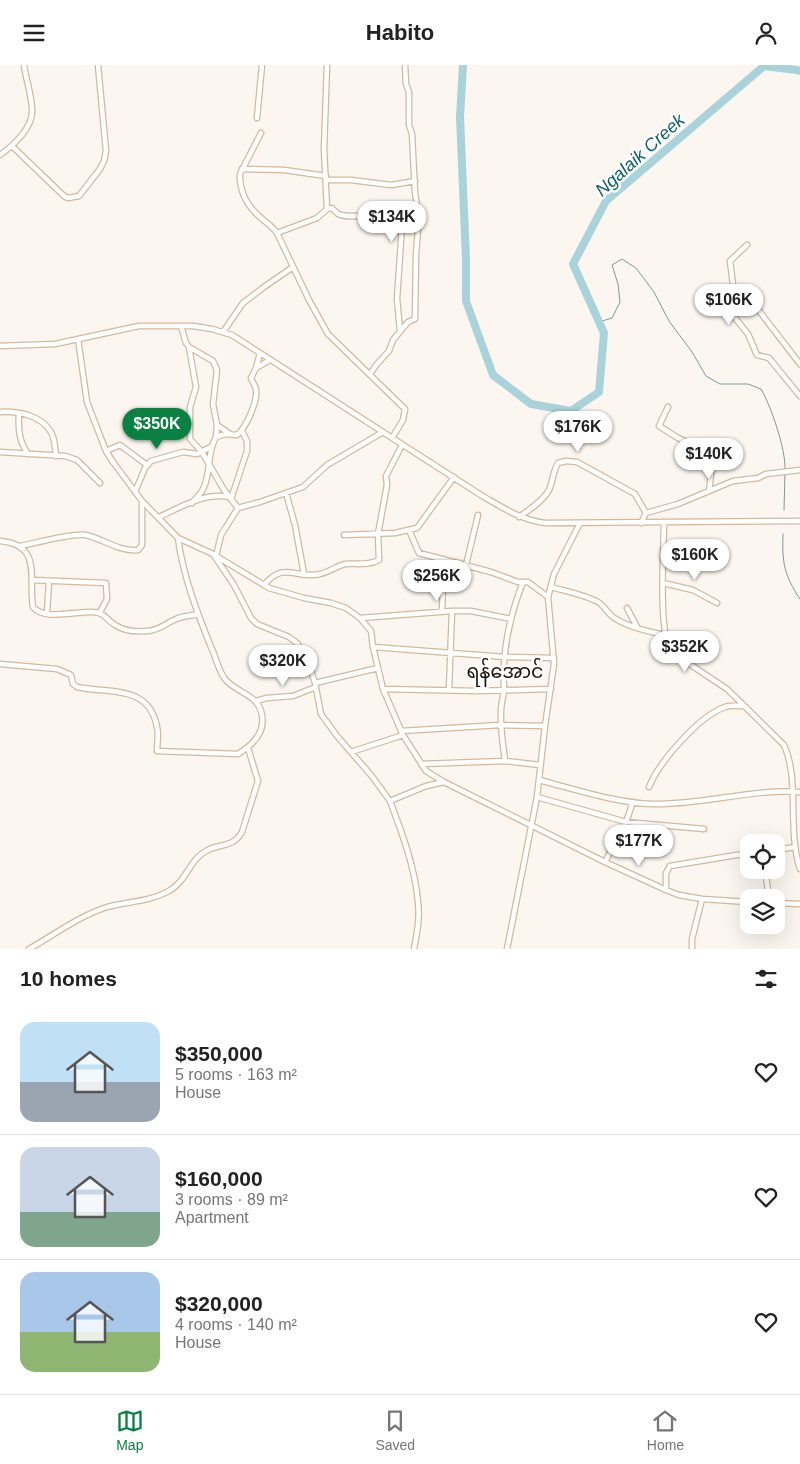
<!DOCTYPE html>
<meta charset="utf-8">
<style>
:root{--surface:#fff;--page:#f2f2f2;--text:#222;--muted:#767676;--line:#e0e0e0;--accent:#0b8043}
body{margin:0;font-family:Arial,"Noto Sans Myanmar",sans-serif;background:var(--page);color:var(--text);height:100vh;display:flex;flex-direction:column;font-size:19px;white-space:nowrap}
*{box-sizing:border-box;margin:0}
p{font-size:16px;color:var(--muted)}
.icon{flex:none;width:28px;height:28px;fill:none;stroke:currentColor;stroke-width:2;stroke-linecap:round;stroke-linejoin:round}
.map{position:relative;height:884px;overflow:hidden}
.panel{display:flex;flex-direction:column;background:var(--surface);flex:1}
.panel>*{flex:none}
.tools{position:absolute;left:740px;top:769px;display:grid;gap:10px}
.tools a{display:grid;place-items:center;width:45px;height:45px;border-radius:10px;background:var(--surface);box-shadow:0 5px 20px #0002;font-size:25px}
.price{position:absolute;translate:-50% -42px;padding:0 11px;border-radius:18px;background:#fff;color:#222;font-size:16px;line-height:32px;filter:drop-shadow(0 1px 2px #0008)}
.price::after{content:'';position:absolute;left:50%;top:30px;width:15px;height:11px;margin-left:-8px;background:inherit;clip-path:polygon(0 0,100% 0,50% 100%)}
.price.on{background:var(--accent);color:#fff}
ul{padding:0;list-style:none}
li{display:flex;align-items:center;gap:15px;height:125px;padding:0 20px}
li+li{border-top:1px solid var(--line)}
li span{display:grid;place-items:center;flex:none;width:140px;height:100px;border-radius:15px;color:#555}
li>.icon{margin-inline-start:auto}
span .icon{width:60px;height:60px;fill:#fffc;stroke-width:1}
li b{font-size:21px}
h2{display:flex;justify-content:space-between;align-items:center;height:60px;padding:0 20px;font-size:21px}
header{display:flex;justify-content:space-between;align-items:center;height:65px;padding:0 20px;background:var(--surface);font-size:22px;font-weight:700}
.tabs{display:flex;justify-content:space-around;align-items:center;height:70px;border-top:1px solid var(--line);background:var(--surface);font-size:14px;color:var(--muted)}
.tabs a{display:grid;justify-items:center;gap:2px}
.tabs .on{color:var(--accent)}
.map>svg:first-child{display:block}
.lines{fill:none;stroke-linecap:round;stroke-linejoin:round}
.stream{stroke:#7e989b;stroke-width:1}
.river{stroke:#a9d2da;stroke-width:8}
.minor-casing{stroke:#d3b89d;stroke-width:7}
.minor{stroke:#fff;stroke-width:4.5}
.labels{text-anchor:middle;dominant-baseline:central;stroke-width:5;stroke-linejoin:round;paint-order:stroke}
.water-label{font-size:18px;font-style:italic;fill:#0b5f6c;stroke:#fff}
.quarter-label{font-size:19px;fill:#1a1107;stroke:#fff}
</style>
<header><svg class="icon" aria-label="menu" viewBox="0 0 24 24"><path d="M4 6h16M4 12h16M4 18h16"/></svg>Habito<svg class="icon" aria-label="person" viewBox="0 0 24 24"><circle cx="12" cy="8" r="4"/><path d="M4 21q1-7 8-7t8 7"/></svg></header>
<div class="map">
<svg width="800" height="884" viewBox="0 0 800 884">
<rect width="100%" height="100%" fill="#fcf6f0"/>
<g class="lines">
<path class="stream" d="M599,257l13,-4 8,-16 -2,-18 -6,-19 10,-6 14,9 18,24 15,29 23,31 14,24 14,8h28l13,5c10,17 25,61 24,80
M784,445l1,-37
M783,469c-1,29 1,41 17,65"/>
<path class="river" d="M463,0l-3,52 6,142v42l27,74 38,29 40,7 28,-19 5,-59 -31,-69 33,-63 158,-135 33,4 3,1"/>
<g class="minor-casing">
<path id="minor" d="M257,53l5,-53
M261,68l-21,41c-1,13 5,28 14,37 7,9 17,13 23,22l32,67 19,34 77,75 -2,11 -11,18
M12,81l52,50 4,2 11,-2 21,-27 4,-8 2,-10 -8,-86
M0,90c14,-10 34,-28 32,-47 -1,-15 -6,-28 -8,-43
M242,104l42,1 42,6
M327,115h24l40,5 24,-4
M327,144l5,-1c0,1 6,5 6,6 12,6 51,-2 65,-3l-6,88 3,32
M277,168l40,-15 10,-9 -3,-60 3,-84
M747,180l-17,16 3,24 -9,19 24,30 9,21 12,3 31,38
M753,238l47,61
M181,261l5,17 3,4 24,14 4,9 -4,34 4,21 -1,12
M223,267l20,-29 21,-16 29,-20
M78,274l9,63 19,49 7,11 29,39 36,37 35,16 21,31 17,33 6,6 32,13 8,6 11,19 7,21 6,31 16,22 34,39 19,26 36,-15 18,-4 161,80 61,28 13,5 23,4 47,3
M0,281l55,-2 84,-18h54l19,3 20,6 252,162c21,12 38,23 61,26l255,-2
M189,282l7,40 -6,20v32l12,13 22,38 14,18
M256,303l14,-8
M370,309l7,-10 12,-13 4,-11 15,-18 7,-3 1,-65 3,-37 -4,-24 -3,-59 -3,-9v-33l-3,-8 -1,-19
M668,342l-9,19 19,12 16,7 15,12 3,9 -3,25
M0,347c18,-1 41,3 51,20 4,7 4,16 5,24
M19,348c-1,16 0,28 9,41
M217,360l13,9
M106,386l14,-6 27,20
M0,387l65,4 12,4 23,23
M135,427l10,-24 6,-7 32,-9 14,2 14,-7
M286,428l9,32 9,49
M231,434l16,-48v-10l-5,-10
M192,438c4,-5 10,-10 12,-16 7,-16 3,-35 12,-50l10,-3 11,1c9,-7 21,-34 19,-46 -1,-4 -4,-7 -5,-11l5,-10 4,-15
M159,452c22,-10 46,-25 70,-20
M519,452c10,-7 24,-16 30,-27 4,-9 4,-19 9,-27l8,-2 11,1 58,32 11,19
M664,457c0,23 -7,119 9,131l54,36 57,56c16,35 3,84 16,124
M641,458l5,-10 32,-9 55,-23 25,-3 8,-4 34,-4
M409,465l10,23 72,19 27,10h10l20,15
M344,470l51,-2 22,-5 37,-51
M0,476c43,4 28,37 33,66 11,14 44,4 59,5 13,0 13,7 23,13 9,6 22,7 33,6 12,-1 18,-8 28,-12 6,-3 15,-3 22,-5
M20,481c16,-3 51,-13 66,-11 17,4 34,17 52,15l4,-5v-44
M216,491l53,32 35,10 27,5 15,5 14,10 11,13 2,16 10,42 20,46 23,36 18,11
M216,491l5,-21 17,-27 22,-6 43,-15 24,-22 56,-33
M466,500l12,-50
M33,515l73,3 1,16 -7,13
M663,518l30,7 24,13
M264,520c21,-25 32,-5 56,-11 9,-2 19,-9 25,-10 11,-1 23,2 34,-4l-1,-26 9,-49 -1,-9 16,-31
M551,522c14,4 31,7 45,14 8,3 10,11 17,16 12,9 37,15 52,18
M627,543l10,19
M442,546l2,-52
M47,548l2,-32
M360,553l92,-7h19l40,8
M373,582l132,10 49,1
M0,599l57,5 14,6 2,9 4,3c32,7 72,-3 80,40 2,7 0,16 0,24l81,3c15,-9 29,-23 23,-43 -5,-17 -26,-19 -36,-32 -7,-9 -9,-22 -14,-32 -14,-35 -28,-71 -33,-109
M315,618l63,-15
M383,624l93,2 75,-2
M449,624l3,-78
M256,636l11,-3 26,-2 23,-9
M401,666l99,-6 45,1
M351,687l52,-17
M505,696c-2,-17 -5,-33 -4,-50 0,-8 3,-16 3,-23 -2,-35 6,-73 19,-106
M421,699l84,-3 35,4
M539,715c35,9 84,25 119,24 48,0 93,-15 141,-12
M649,722c10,-25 50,-71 76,-80 6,-2 13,-1 19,-1
M537,732l8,-71 9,-62 -6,-67 6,-23 26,-51
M390,736c12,32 25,66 28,101 2,16 -1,31 -4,47
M776,785l19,-3
M605,797l21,-40 7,-20
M765,805l4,27
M666,825v-17l4,-7 79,-13
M776,838l24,1
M29,884c25,-14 47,-31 75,-41 21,-7 42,-5 63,-16 20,-10 22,-32 39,-41 14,-8 27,-3 36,-19l16,-51 -10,-33
M507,884l30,-152 89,25 78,7
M692,884v-10l10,-40"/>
</g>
<use href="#minor" class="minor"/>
</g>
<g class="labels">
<g class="water-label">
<text transform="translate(640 90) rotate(-42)">Ngalaik Creek</text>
</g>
<g class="quarter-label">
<text x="505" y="606">ရန်အောင်</text>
</g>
</g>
</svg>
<div class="tools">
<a><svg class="icon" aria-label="locate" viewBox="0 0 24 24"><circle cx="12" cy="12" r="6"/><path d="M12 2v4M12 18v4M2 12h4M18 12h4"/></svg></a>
<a><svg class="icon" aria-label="layers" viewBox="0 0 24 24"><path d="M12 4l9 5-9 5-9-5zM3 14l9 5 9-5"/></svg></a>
</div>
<b class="price" style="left:392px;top:178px">$134K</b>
<b class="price" style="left:729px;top:261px">$106K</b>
<b class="price on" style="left:157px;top:385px">$350K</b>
<b class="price" style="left:578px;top:388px">$176K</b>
<b class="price" style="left:709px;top:415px">$140K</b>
<b class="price" style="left:695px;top:516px">$160K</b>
<b class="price" style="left:437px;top:537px">$256K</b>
<b class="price" style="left:685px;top:608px">$352K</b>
<b class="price" style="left:283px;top:622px">$320K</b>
<b class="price" style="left:639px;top:802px">$177K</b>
</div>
<section class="panel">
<h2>10 homes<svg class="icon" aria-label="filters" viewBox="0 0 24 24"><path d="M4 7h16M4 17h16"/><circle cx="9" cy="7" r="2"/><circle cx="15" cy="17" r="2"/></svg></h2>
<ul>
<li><span style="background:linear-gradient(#bfe0f5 60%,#9aa5b1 0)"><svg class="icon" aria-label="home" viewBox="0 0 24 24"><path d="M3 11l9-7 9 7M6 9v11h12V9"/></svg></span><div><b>$350,000</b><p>5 rooms · 163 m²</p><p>House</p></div><svg class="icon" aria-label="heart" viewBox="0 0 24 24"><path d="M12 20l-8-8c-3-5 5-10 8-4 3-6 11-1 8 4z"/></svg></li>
<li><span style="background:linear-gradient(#c9d6e8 65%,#7fa58c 0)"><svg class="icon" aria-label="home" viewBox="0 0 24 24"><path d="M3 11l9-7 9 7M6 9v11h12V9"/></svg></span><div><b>$160,000</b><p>3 rooms · 89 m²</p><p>Apartment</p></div><svg class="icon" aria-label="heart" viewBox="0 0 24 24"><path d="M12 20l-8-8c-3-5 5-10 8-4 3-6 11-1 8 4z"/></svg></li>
<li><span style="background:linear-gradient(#a9c7e8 60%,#8fb573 0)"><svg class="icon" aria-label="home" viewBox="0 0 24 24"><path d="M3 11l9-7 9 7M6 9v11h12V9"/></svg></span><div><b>$320,000</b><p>4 rooms · 140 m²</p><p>House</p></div><svg class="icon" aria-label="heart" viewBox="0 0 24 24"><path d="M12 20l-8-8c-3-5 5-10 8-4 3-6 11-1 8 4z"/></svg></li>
</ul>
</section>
<nav class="tabs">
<a class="on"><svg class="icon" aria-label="map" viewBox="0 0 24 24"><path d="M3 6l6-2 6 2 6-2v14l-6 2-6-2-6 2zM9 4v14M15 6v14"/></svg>Map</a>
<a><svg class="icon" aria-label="saved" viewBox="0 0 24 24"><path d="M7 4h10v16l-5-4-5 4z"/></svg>Saved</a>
<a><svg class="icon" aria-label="home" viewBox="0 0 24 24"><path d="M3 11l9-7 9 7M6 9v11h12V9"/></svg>Home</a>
</nav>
